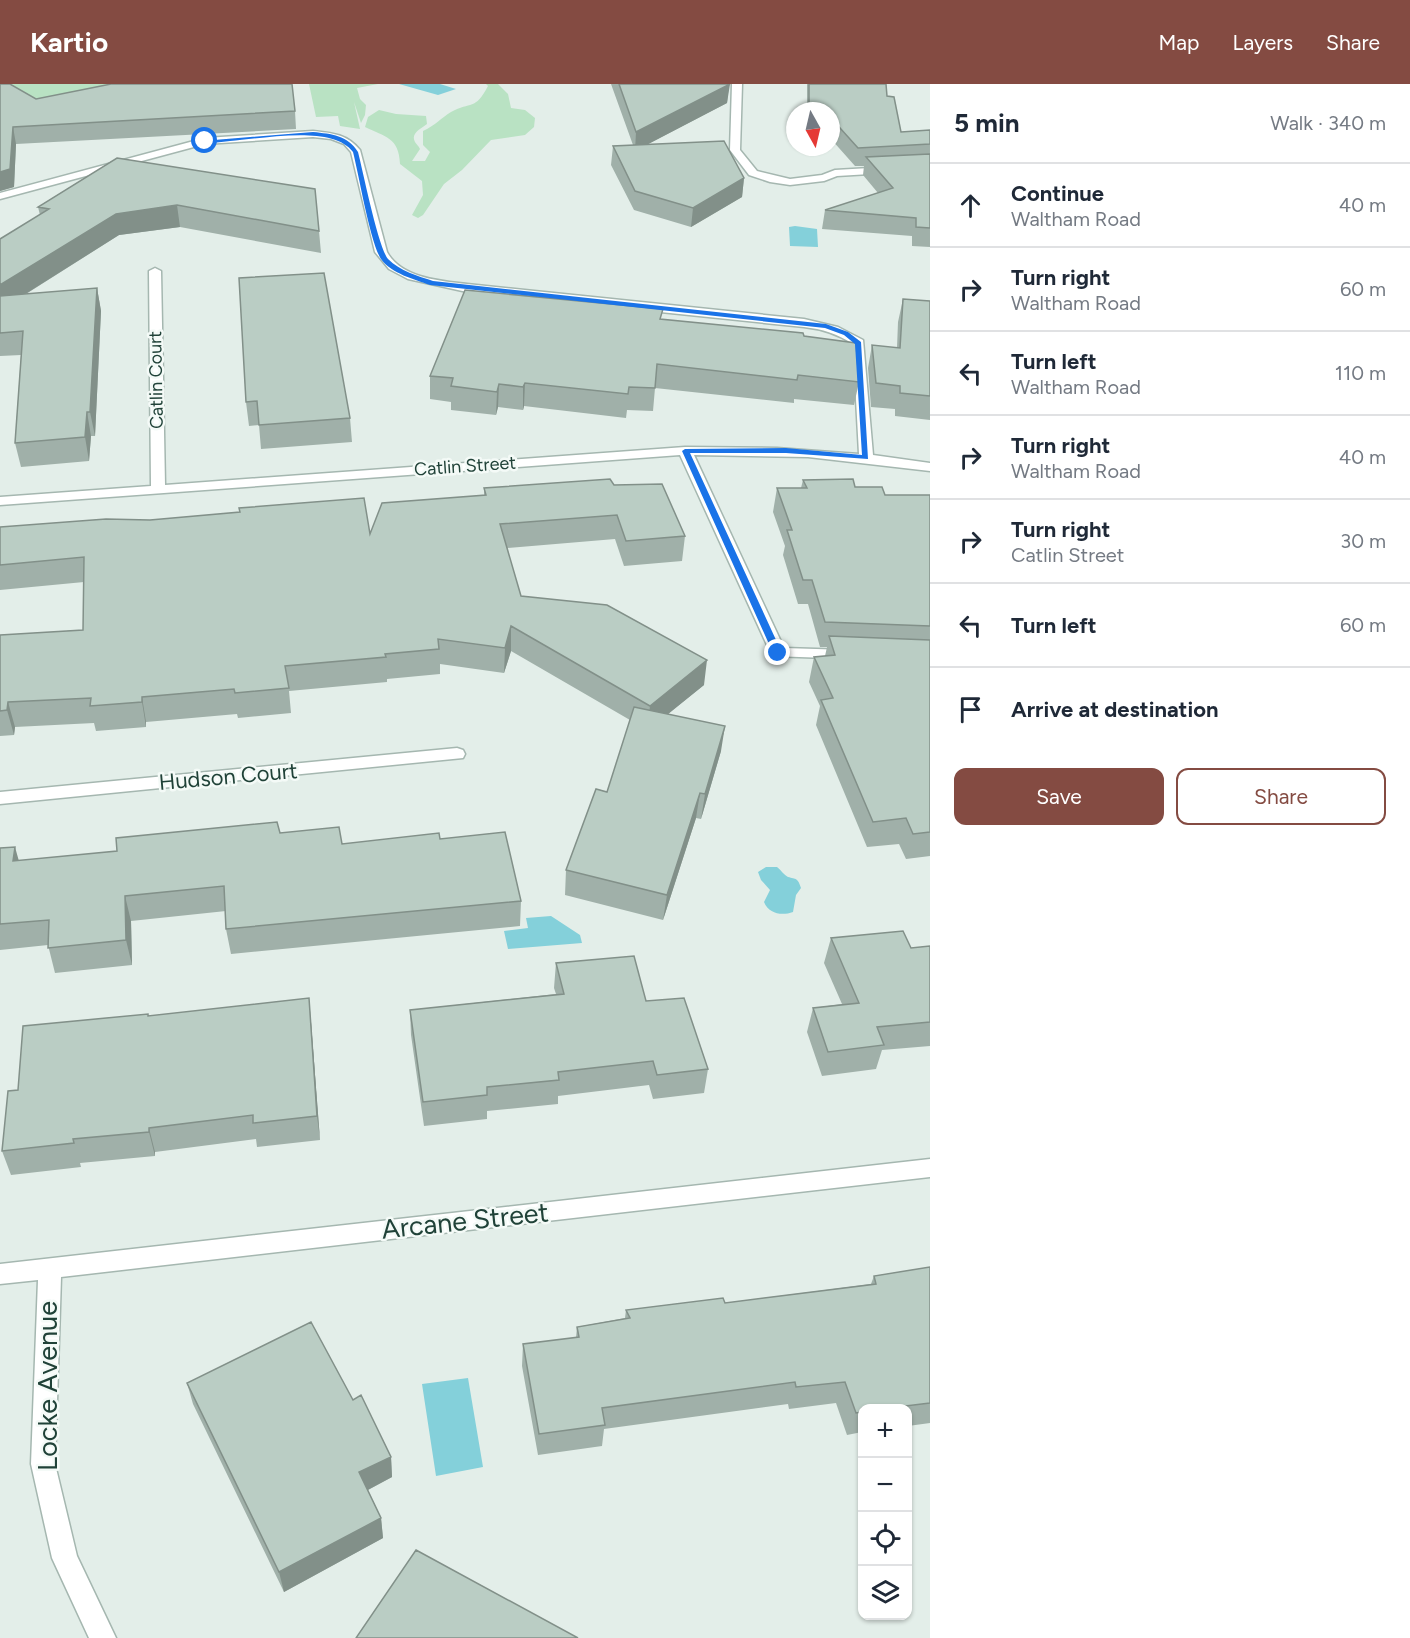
<!DOCTYPE html>
<meta charset="utf-8">
<style>
:root{--surface:#fff;--page:#f6f6f7;--text:#1f2937;--muted:#747a83;--line:#e0e1e3;--accent:#844b42}
body{margin:0;font-family:Figtree,sans-serif;background:var(--page);color:var(--text)}
.controls{position:absolute;right:18px;bottom:18px;display:grid;overflow:hidden;border-radius:12px;box-shadow:0 2px 4px #0004}
.controls button{width:54px;height:54px;display:grid;place-items:center;padding:0;border:0;border-bottom:2px solid var(--line);background:var(--surface);color:var(--text);font:30px sans-serif}
.compass{position:absolute;left:786px;top:18px;width:54px;height:54px;border-radius:50%;background:var(--surface);box-shadow:0 2px 4px #0004;rotate:172deg}
.stop{position:absolute;width:18px;height:18px;margin:-14px;border:4px solid #1a73e8;border-radius:50%;background:#fff}
.stop.end{background:#1a73e8;border-color:#fff;box-shadow:0 2px 6px #0008}
.list{margin:0;padding:0;list-style:none}
h2{display:flex;justify-content:space-between;align-items:center;height:78px;margin:0;padding:0 24px;font-size:26px}
h2 small{font-size:20px;font-weight:400;color:var(--muted)}
.list li{display:grid;grid-template-columns:39px 1fr auto;gap:18px;align-items:center;box-sizing:border-box;height:84px;padding:0 24px;border-top:2px solid var(--line)}
.list b{display:block;font-size:22px;white-space:nowrap}
.list p{margin:0;font-size:20px;white-space:nowrap;color:var(--muted)}
.list em{font-size:20px;font-style:normal;color:var(--muted)}
.actions{display:flex;gap:12px;padding:18px 24px}
.actions a{flex:1;padding:14px 0;border:2px solid var(--accent);border-radius:12px;text-align:center;font-size:21px;color:var(--accent)}
.actions .main{background:var(--accent);color:#fff}
.icon{flex:none;width:33px;height:33px;fill:none;stroke:currentColor;stroke-width:2;stroke-linecap:round;stroke-linejoin:round}
.map{position:relative;flex:none;width:930px;height:1554px;overflow:hidden}
header{display:flex;align-items:center;gap:36px;box-sizing:border-box;height:84px;padding:0 30px;background:var(--accent);color:#fff}
header strong{font-size:28px}
nav{display:flex;gap:33px;margin-inline-start:auto;font-size:21px}
main{display:flex}
aside{flex:1;background:var(--surface)}
.map>svg:first-child{display:block}
</style>
<header>
<strong>Kartio</strong>
<nav><a>Map</a><a>Layers</a><a>Share</a></nav>
</header>
<main>
<div class="map">
<svg width="930" height="1554" viewBox="0 0 930 1554">
<rect width="100%" height="100%" fill="#e3eee9"/>
<path fill="#b9e2c3" d="M2,0H146L45,24Z
M309,0H378L357,4L360,15L366,21L365,31L361,39L354,18L360,45L340,42L338,32L316,33Z
M486,0H498L508,10L511,24L525,26L535,34L534,43L525,51L491,56L462,86L444,100L423,131L418,134L412,131L423,111L422,97L400,80C399,53 385,53 365,43L368,33L379,26L396,30L426,32L427,40C422,44 410,49 415,58C416,60 419,62 420,65L412,77H425L430,68L423,61V47C436,41 441,34 451,28C471,17 475,27 488,2Z"/>
<path fill="#84d0da" d="M399,0H440L456,5L438,11Z
M795,142L817,145L818,163L790,162L789,143Z
M766,783H777C781,786 784,791 788,793C796,795 798,794 801,804L796,811L793,828C782,832 769,830 764,818L770,806L761,796L758,788Z
M551,832L580,851L582,859L508,865L504,847L528,844L526,834Z
M468,1294L483,1383L436,1392L422,1300Z"/>
<g fill="none" stroke-linecap="round" stroke-linejoin="round">
<g stroke="#a5b7b0" stroke-width="3">
<path id="minor" d="M732,0H742L740,66L757,87L790,95L822,91L835,86L887,83L892,86L887,89L837,92L824,97L790,101L770,98L749,91L730,66Z
M313,47C332,49 347,50 360,66L387,168C401,194 440,197 467,200L804,235L838,243L863,256L873,371L930,379V387L808,373L694,371L784,564L848,566L854,567L856,571L854,575L772,572L680,371L0,421V413L151,402L149,187L155,184L161,187L165,401L685,363L777,364L859,370L853,260C838,250 822,245 804,243L467,208L408,195L389,185L375,168L351,68L344,60L331,55L313,53L205,60L0,115V109L205,54Z
M457,664L463,666L465,670L463,674L0,720V708Z
M930,1075V1093L61,1193L55,1380L77,1472L116,1554H89L52,1474L31,1380L38,1196L0,1200V1180Z"/>
</g>
<use href="#minor" fill="#fff" fill-rule="evenodd"/>
</g>
<path fill="#a0b0a9" d="M0,0L36,15L295,27L296,45L16,60L14,103L0,107Z
M611,0H729L727,19L646,61L744,94L742,113L691,143L634,126L611,81L613,62L633,61Z
M807,0H886L887,12L901,48L930,46V163L912,162V152L822,145L825,126L878,109L863,91L864,82H855L831,55V27H807Z
M117,74L319,147L321,169L180,143L119,151L26,210L97,204L101,227L95,352H91L89,377L21,383L15,359L21,271L0,272V155L40,131L38,123Z
M239,194L350,334L352,358L261,365L259,341L249,342L246,318Z
M903,215L930,217V336L895,332V325L871,323L868,284L872,261L897,264L898,238Z
M662,236L804,252L859,298L854,321L794,315V319L655,304L653,327L627,326L626,334L524,322L523,326L498,323L496,331L451,326V318L430,315V292Z
M803,396L855,403L885,411H930V772L906,775L899,760L867,763L816,641L820,622L809,598L814,573L825,572L827,563H820L808,520H798L783,471L785,462L773,428L777,404H801Z
M614,401L685,452L682,477L624,482L615,455L507,464L521,512L704,601L668,630L721,667L701,735L696,734L663,836L565,811L566,786L607,708L630,636L511,567L504,589L440,580V590L387,595V598L289,607L291,629L238,634L237,630L146,638V643L96,647L94,639L15,643L14,651L0,652V551L83,546L84,498L0,506V443L370,450L484,411V404Z
M280,749L342,760L440,755L521,817L520,842L231,870L226,845V827L131,837L132,881L55,889L48,861L0,866V764L19,777L117,767Z
M831,854L911,864L930,862V962L882,966L876,985L822,992L807,948L813,924L842,920L824,879Z
M556,879L646,917L708,985L704,1009L653,1015L649,1001L558,1012V1020L487,1027V1035L424,1042L411,951L410,926L556,910L554,904Z
M148,932L311,938L320,1056L257,1063L256,1055L155,1068V1072L80,1079L81,1083L11,1091L2,1067L18,1006Z
M930,1183V1339L908,1342V1324H862V1348L847,1351L836,1319L789,1325L788,1320L604,1345L602,1362L538,1371L522,1282L523,1260L576,1254L577,1243L625,1234L626,1226L725,1219L871,1200L874,1192Z
M187,1299L353,1316L391,1373L392,1393L368,1406L381,1434L383,1454L284,1508L193,1320Z"/>
<path fill="#829089" d="M730,0L727,19L635,67L636,48Z
M13,43L16,60L14,103L0,107V88Z
M744,94L742,113L691,143L693,124Z
M177,121L180,143L119,151L0,226V201L116,130Z
M97,204L101,227L95,352L90,328Z
M525,299L524,322L523,326V303Z
M499,300L498,323L496,331L497,308Z
M87,328L91,352L89,377L85,353Z
M511,542V567L504,589L505,564Z
M707,576L704,601L647,647L650,622Z
M142,613L146,638V643L142,618Z
M8,618L15,643L14,651L7,626Z
M725,642L721,667L701,735L705,710Z
M700,709L696,734L663,836L667,811Z
M15,763L22,788L13,777Z
M125,812L131,837L132,881L126,856Z
M309,914L311,938L320,1056L317,1032Z
M149,1044L155,1068V1072L149,1048Z
M391,1373L392,1393L362,1409L359,1388Z
M381,1434L383,1454L284,1508L279,1488Z"/>
<path fill="#bacdc4" stroke="#829089" stroke-width="1.5" d="M0,0H10L36,15L111,0H292L295,27L13,43L10,85L0,88Z
M619,0H730L636,48Z
M809,0H886L887,12L894,13L901,48L930,46V60L858,64L831,34V27H809Z
M724,57L744,94L693,124L635,107L613,62Z
M930,70V144L916,143V134L825,126L893,104L866,73Z
M117,74L315,105L319,147L177,121L116,130L0,201V155L49,125L38,123Z
M324,189L350,334L259,341L257,317L246,318L239,194Z
M97,204L90,328H87L85,353L15,359L23,247L0,249V212Z
M465,206L663,225L660,235L803,249L804,252L856,259L859,298L798,291L797,296L657,280L655,304L629,303L628,310L525,299L523,303L499,300L497,308L451,302L453,294L430,292Z
M903,215L930,217V312L900,309V302L876,299L872,261L900,264Z
M610,395L614,401L662,400L685,452L626,457L617,431L500,440L521,512L607,521L707,576L650,622L511,542L505,564L438,555L439,565L385,570L386,573L285,582L289,604L235,609L234,605L142,613V618L90,622L91,614L8,618L7,626L0,627V551L83,546L84,473L0,481V443L106,435L150,436L240,428L239,424L364,414L370,450L382,419L486,411L484,404Z
M853,395L855,403H882L885,411H930V542L825,538L812,496H803L787,446H792L777,404H807L803,396Z
M829,552L930,556V748L913,750L906,734L873,738L821,616L833,614L814,573L835,571Z
M634,623L725,642L705,710L700,709L667,811L566,786L596,705L607,708Z
M277,738L280,749L339,743L342,760L439,749L440,755L505,748L521,817L226,845L224,802L125,812L126,856L48,864L49,836L0,840V764L15,763L13,777L117,767L116,754Z
M903,847L911,864L930,862V938L877,943L884,961L828,968L813,924L859,919L831,854Z
M634,872L646,917L684,914L708,985L657,991L653,977L558,988L559,996L487,1003V1011L423,1018L410,926L564,910L556,879Z
M309,914L317,1032L253,1039V1031L149,1044V1048L73,1055L74,1059L2,1067L8,1007L18,1006L23,942L148,930V932Z
M930,1183V1319L889,1324H862V1328L856,1329L845,1298L796,1303L795,1298L602,1324L605,1341L539,1350L523,1260L579,1253L577,1243L630,1234L626,1226L723,1214L725,1219L876,1200L874,1192Z
M311,1238L353,1316L361,1311L391,1373L359,1388L381,1434L279,1488L187,1299Z
M416,1466L578,1554H356Z"/>
<path fill="#1a73e8" d="M313,48C332,50 347,51 358,68C363,87 378,163 388,175C400,187 418,192 433,197L826,240L848,248L861,258L868,375L786,369H690L782,569L781,571L773,569L682,367L685,365L786,364L862,371L855,260L844,251L825,244L430,201C414,195 392,190 381,175C370,158 359,91 353,68C333,40 261,55 230,57C221,58 210,60 202,57Z"/>
<g text-anchor="middle" stroke-width="5" stroke-linejoin="round" paint-order="stroke">
<g font-size="18" fill="#204238" stroke="#f4faf7">
<text transform="translate(156 296) rotate(-91)" y="6">Catlin Court</text>
<text transform="translate(465 382) rotate(-4)" y="6">Catlin Street</text>
</g>
<g font-size="22" fill="#204238" stroke="#f4faf7">
<text transform="translate(228 692) rotate(-5)" y="8">Hudson Court</text>
</g>
<g font-size="27" fill="#204238" stroke="#f4faf7">
<text transform="translate(465 1137) rotate(-6)" y="9">Arcane Street</text>
<text transform="translate(48 1302) rotate(-90)" y="9">Locke Avenue</text>
</g>
</g>
</svg>
<div class="controls">
<button>+</button>
<button>−</button>
<button><svg class="icon" aria-label="locate" viewBox="0 0 24 24"><circle cx="12" cy="12" r="6"/><path d="M12 2v4M12 18v4M2 12h4M18 12h4"/></svg></button>
<button><svg class="icon" aria-label="layers" viewBox="0 0 24 24"><path d="M12 4l9 5-9 5-9-5zM3 14l9 5 9-5"/></svg></button>
</div>
<svg class="compass" viewBox="-18 -18 36 36"><path d="M0-13l5 13h-10z" fill="#e53935"/><path d="M0 13l5-13h-10z" fill="#747a83"/></svg>
<div class="stop" style="left:205px;top:57px"></div>
<div class="stop end" style="left:778px;top:569px"></div>
</div>
<aside>
<h2>5 min<small>Walk · 340 m</small></h2>
<ul class="list">
<li><svg class="icon" aria-label="ahead" viewBox="0 0 24 24"><path d="M12 20V5M6 11l6-6 6 6"/></svg><div><b>Continue</b><p>Waltham Road</p></div><em>40 m</em></li>
<li><svg class="icon" aria-label="right" viewBox="0 0 24 24"><path d="M7 20v-9h11M14 6l5 5-5 5"/></svg><div><b>Turn right</b><p>Waltham Road</p></div><em>60 m</em></li>
<li><svg class="icon" aria-label="left" viewBox="0 0 24 24"><path d="M17 20v-9H6M10 6l-5 5 5 5"/></svg><div><b>Turn left</b><p>Waltham Road</p></div><em>110 m</em></li>
<li><svg class="icon" aria-label="right" viewBox="0 0 24 24"><path d="M7 20v-9h11M14 6l5 5-5 5"/></svg><div><b>Turn right</b><p>Waltham Road</p></div><em>40 m</em></li>
<li><svg class="icon" aria-label="right" viewBox="0 0 24 24"><path d="M7 20v-9h11M14 6l5 5-5 5"/></svg><div><b>Turn right</b><p>Catlin Street</p></div><em>30 m</em></li>
<li><svg class="icon" aria-label="left" viewBox="0 0 24 24"><path d="M17 20v-9H6M10 6l-5 5 5 5"/></svg><div><b>Turn left</b></div><em>60 m</em></li>
<li><svg class="icon" aria-label="arrive" viewBox="0 0 24 24"><path d="M6 21V4h12l-3 4 3 4H6"/></svg><div><b>Arrive at destination</b></div></li>
</ul>
<div class="actions"><a class="main">Save</a><a>Share</a></div>
</aside>
</main>
